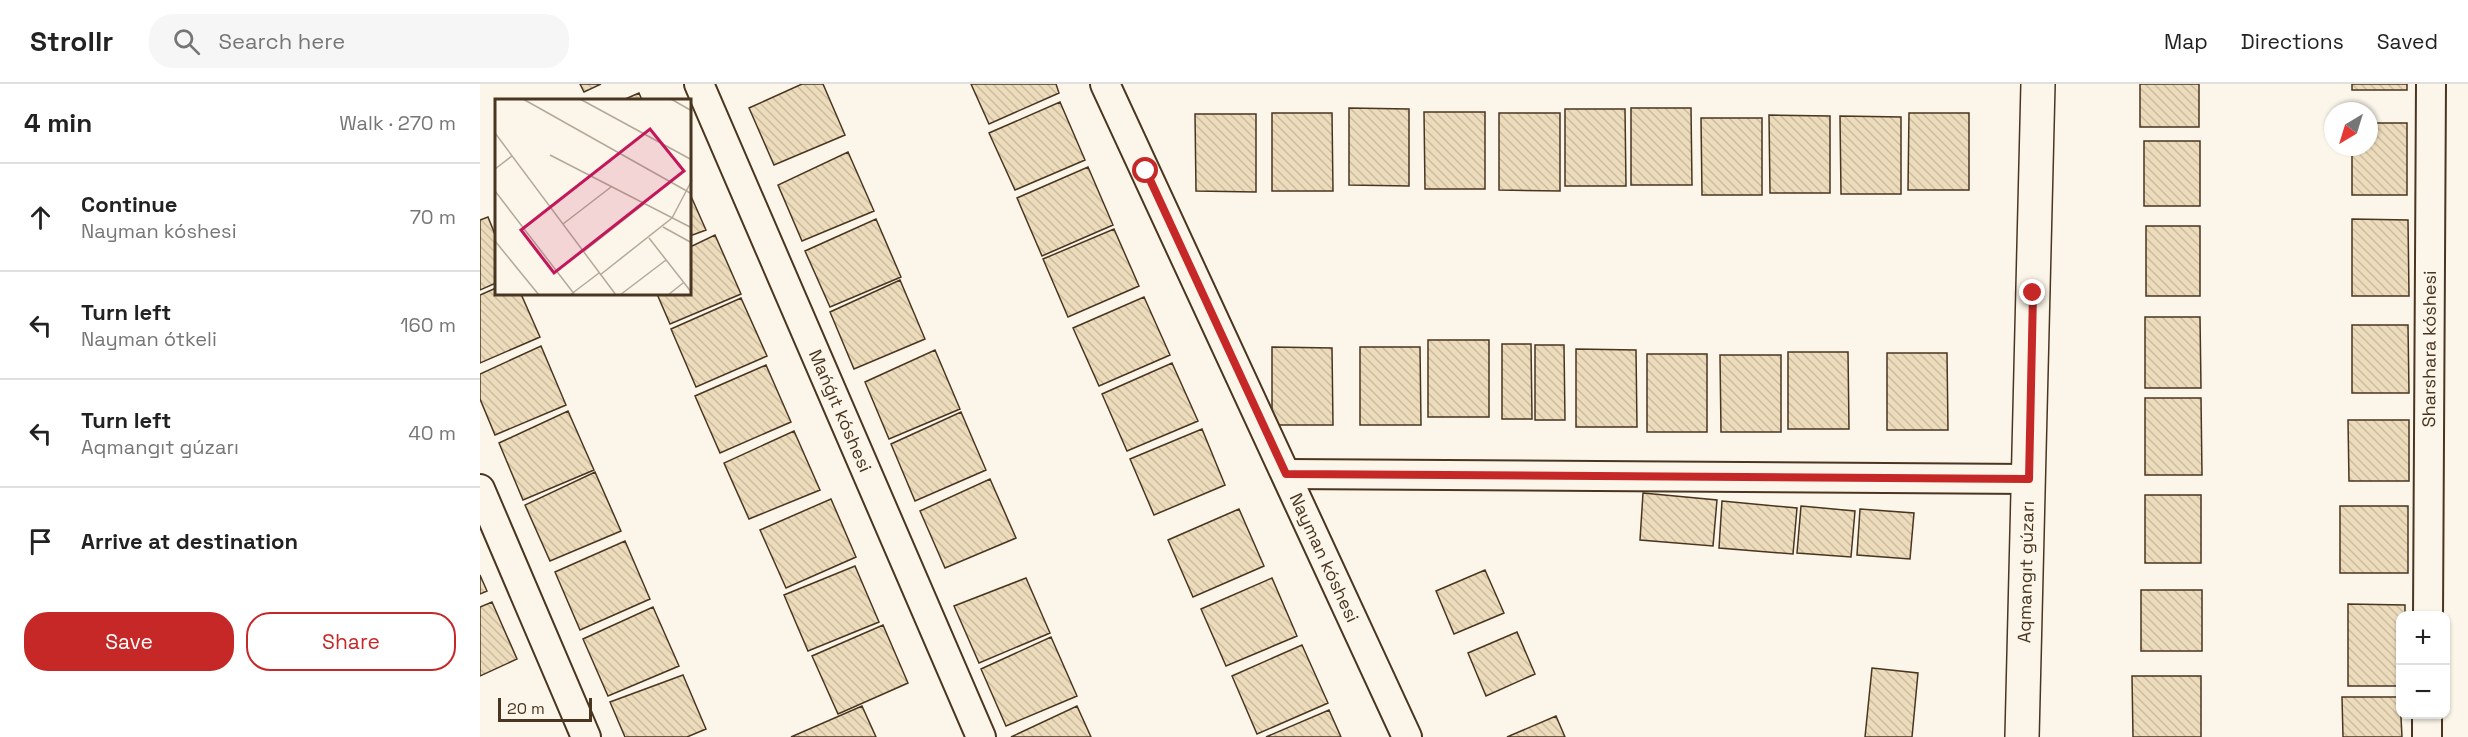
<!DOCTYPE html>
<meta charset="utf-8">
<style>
:root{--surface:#fff;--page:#f6f6f6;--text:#222;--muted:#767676;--line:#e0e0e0;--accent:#c62828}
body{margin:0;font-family:"Space Grotesk",sans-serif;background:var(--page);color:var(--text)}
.controls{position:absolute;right:18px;bottom:18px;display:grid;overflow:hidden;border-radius:12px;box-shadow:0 2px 4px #0004}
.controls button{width:54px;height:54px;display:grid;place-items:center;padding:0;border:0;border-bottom:2px solid var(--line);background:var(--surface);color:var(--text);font:30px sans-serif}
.compass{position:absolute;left:1844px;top:18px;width:54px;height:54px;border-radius:50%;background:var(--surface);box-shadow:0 2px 4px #0004;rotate:218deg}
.scale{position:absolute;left:18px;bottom:15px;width:94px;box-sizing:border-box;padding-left:6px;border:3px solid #4a3520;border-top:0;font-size:16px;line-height:21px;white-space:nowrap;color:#4a3520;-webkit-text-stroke:4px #fbf6e9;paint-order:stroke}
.stop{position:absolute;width:18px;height:18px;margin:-14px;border:4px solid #c62828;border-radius:50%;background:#fff}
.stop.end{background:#c62828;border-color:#fff;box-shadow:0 2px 6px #0008}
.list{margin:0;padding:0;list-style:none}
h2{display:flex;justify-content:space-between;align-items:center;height:78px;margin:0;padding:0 24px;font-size:26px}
h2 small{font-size:20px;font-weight:400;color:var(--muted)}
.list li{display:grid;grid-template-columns:39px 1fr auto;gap:18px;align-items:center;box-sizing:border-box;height:108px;padding:0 24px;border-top:2px solid var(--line)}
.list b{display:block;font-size:22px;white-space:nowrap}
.list p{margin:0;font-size:20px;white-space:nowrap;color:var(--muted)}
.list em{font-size:20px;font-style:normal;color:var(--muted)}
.actions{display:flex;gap:12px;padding:18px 24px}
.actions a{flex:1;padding:14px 0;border:2px solid var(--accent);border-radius:24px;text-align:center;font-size:21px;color:var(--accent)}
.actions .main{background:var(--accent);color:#fff}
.icon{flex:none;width:33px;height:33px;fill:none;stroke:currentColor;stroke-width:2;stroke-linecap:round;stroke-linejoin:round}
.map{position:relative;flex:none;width:1988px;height:653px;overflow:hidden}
header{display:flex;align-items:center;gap:36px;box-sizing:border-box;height:84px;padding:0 30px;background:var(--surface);border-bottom:2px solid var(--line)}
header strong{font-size:28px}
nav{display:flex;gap:33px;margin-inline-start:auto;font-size:21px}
.search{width:420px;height:54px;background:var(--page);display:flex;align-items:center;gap:15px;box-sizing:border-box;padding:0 21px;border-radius:24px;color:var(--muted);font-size:22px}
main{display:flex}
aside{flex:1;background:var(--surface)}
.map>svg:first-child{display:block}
</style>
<header>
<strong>Strollr</strong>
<div class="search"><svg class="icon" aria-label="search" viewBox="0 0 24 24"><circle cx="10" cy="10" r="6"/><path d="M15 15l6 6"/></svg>Search here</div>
<nav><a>Map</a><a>Directions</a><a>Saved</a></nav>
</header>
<main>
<aside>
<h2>4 min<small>Walk · 270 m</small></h2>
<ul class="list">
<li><svg class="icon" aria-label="ahead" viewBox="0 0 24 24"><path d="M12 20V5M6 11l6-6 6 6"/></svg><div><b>Continue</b><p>Nayman kóshesi</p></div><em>70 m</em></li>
<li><svg class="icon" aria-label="left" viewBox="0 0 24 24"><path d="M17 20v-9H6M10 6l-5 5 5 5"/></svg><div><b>Turn left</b><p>Nayman ótkeli</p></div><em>160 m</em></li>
<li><svg class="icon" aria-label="left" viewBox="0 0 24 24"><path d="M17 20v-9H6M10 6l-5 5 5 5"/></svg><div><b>Turn left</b><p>Aqmangıt gúzarı</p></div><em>40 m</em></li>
<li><svg class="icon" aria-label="arrive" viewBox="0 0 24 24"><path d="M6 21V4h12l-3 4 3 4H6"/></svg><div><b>Arrive at destination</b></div></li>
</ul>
<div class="actions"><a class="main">Save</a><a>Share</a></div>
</aside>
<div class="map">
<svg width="1988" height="653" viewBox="0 0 1988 653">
<defs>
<pattern id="building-back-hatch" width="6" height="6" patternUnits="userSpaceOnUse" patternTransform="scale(1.5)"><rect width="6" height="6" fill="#ecdcbc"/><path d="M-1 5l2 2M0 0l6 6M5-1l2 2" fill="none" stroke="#ccbda1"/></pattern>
</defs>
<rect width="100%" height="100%" fill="#fbf6e9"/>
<path fill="url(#building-back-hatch)" stroke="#4a3520" stroke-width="1.5" d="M100,0H121L104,8Z
M322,0H343L365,51L294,81L269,24Z
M491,0H576L579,9L509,40Z
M1660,0H1719V43H1660Z
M1872,0H1927V6H1872Z
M159,9L162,16H143Z
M580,18L605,76L535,106L509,49Z
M869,24L929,25V102L869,101Z
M1151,24H1211L1212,101H1151Z
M1085,25H1145L1146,102H1085Z
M944,28H1005V105H945Z
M792,29H852L853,107H792Z
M1019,29H1080V107L1019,106Z
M1429,29H1489V106H1428Z
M715,30H776V108L716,107Z
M1289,31L1350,32V109H1290Z
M1360,32L1421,33V110H1361Z
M1221,34H1282V111H1222Z
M1889,39H1927V111H1872V63H1889Z
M1664,57H1720V122H1664Z
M368,68L394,127L322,157L298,101Z
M608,83L633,141L562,172L537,114Z
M210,110L226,146L210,152Z
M8,133L16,153V199L0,206V136Z
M396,135L421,193L350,223L325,167Z
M1872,135L1928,136L1929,212H1872Z
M1666,142H1720V212H1666Z
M634,145L659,202L588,233L563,175Z
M235,151L261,210L190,240L177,210H210V163Z
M420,196L445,255L374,285L350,228Z
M16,204V210H41L60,253L0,279V211Z
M664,213L690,271L619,302L593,244Z
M261,214L287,272L216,303L191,245Z
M1665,233H1720L1721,304H1665Z
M1872,241H1928L1929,309H1872Z
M948,256H1009V333H948Z
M1022,260H1051L1052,335H1022Z
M1055,261H1084L1085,336H1055Z
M61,262L86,321L15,351L0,315V290Z
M792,263L852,264L853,341H792Z
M880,263H940L941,341H880Z
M1096,265L1156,266L1157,343H1096Z
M455,266L480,325L409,355L385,298Z
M1308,268H1368L1369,345H1308Z
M1407,269H1467L1468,346H1407Z
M1167,270H1227V348H1167Z
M1240,271H1301V348H1241Z
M692,279L718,337L647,367L622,310Z
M286,281L311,338L240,369L215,312Z
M1665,314H1721L1722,391H1665Z
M88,327L114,386L43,416L19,359Z
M481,328L506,386L435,417L411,360Z
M1868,336H1929V397H1869Z
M722,345L745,401L674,431L650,375Z
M314,347L340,406L269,435L244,379Z
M115,388L141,447L70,477L45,421Z
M510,395L536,454L465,484L440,427Z
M1163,409L1237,416L1233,462L1160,456Z
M1665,411H1721V479H1665Z
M351,415L376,473L306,504L280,446Z
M1242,417L1317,424L1313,470L1239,464Z
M1321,422L1375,427L1371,473L1317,469Z
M1860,422H1928V489H1860Z
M759,425L784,482L713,513L688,456Z
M1380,425L1434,429L1430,475L1377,471Z
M145,457L170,515L100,546L75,488Z
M375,482L399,538L328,567L304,511Z
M1005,486L1024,529L974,550L956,507Z
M0,491L7,507L0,510Z
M546,494L570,549L499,579L474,522Z
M792,494L817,552L746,582L721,525Z
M1661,506H1722V567H1661Z
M12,518L37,575L0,592V523Z
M1868,520L1925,521V532H1920V602H1868Z
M173,523L199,582L128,612L103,555Z
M403,541L428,599L358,630L332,572Z
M1037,548L1055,590L1006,612L988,569Z
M571,553L597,612L526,642L501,585Z
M822,561L848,619L777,650L752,592Z
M1392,584L1438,589L1432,653H1385Z
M203,591L226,645L207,653H145L130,618Z
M1652,592H1721V653H1653Z
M1862,613H1920L1922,653H1863Z
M382,622L396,653H311Z
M597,622L611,653H531Z
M849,626L861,653H786Z
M1076,632L1085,653H1027Z"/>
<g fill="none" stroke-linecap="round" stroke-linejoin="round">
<g stroke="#4a3520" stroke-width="32">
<g id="minor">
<path id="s1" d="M219,0L501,653"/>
<path id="s2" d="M625,0L927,653"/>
<path d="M806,390L1549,395"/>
<path d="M0,405L106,653"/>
<path id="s3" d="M1948,532L1951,0"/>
<path d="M1947,653V630"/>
</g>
</g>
<g stroke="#4a3520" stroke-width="36">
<g id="tertiary">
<path id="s4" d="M1542,653L1558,0"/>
</g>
</g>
<use href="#minor" stroke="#fbf6e9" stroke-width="28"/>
<use href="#tertiary" stroke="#fbf6e9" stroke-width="33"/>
</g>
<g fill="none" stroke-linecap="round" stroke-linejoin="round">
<path stroke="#c62828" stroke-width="8" d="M666,87L806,390L1549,395L1553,209"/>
</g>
<g text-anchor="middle" stroke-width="4.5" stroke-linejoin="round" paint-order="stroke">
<g font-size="18" fill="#4a3520" stroke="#fbf6e9">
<text dy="6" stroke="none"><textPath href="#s3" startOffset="267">Sharshara kóshesi</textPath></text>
<text dy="6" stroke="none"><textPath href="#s1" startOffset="356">Mańǵıt kóshesi</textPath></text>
<text dy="6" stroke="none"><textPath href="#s2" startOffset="522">Nayman kóshesi</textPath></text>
<text dy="6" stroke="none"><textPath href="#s4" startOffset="165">Aqmangıt gúzarı</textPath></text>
</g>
</g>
<g transform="translate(15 15)">
<rect width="196" height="196" fill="#fbf6e9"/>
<path fill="none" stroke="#b4a999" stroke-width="1.5" d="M28,0L197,95M85,0L197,61M176,0L197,12M0,34L121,196M55,56L197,129M0,70L17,57M0,92L80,196M68,125L116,88M168,128L197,144M154,139L197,194M0,142L44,196M88,153L149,105M105,176L177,119L197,81M75,196L104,174M125,196L171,161M173,196L188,184"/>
<path fill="#c2185b" fill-opacity="0.15" stroke="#c2185b" stroke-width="3" d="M155,30L189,72L59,174L26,131Z"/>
<rect width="196" height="196" fill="none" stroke="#4a3520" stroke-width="3"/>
</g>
</svg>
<div class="controls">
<button>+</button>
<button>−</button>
</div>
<svg class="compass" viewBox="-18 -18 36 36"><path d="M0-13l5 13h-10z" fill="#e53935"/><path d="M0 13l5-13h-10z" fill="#767676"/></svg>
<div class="scale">20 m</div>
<div class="stop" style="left:666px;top:87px"></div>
<div class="stop end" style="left:1553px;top:209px"></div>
</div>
</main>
